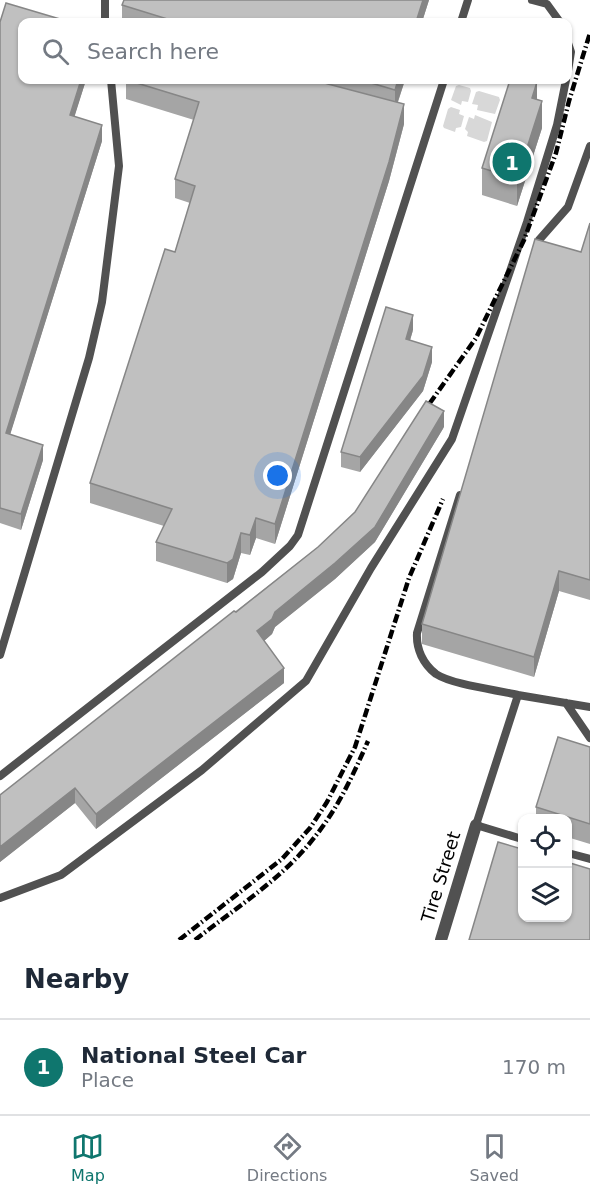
<!DOCTYPE html>
<style>
:root{--surface:#fff;--page:#f2f2f3;--text:#1f2937;--muted:#747a83;--line:#e0e1e3;--accent:#0f766e}
body{margin:0;font-family:"DejaVu Sans",sans-serif;background:var(--page);color:var(--text)}
.controls{position:absolute;right:18px;bottom:18px;display:grid;overflow:hidden;border-radius:12px;box-shadow:0 2px 4px #0004}
.controls button{width:54px;height:54px;display:grid;place-items:center;padding:0;border:0;border-bottom:2px solid var(--line);background:var(--surface);color:var(--text);font:30px sans-serif}
.you{position:absolute;left:278px;top:476px;width:21px;height:21px;margin:-15px;border:4px solid #fff;border-radius:50%;background:#1a73e8;box-shadow:0 0 0 9px #1a73e833}
.badge{display:grid;place-items:center;width:39px;height:39px;border-radius:50%;background:var(--accent);color:#fff;font-size:20px;font-weight:700}
.pin{position:absolute;translate:-50% -50%;border:3px solid #fff;box-shadow:0 2px 6px #0006}
.list{margin:0;padding:0;list-style:none}
h2{display:flex;justify-content:space-between;align-items:center;height:78px;margin:0;padding:0 24px;font-size:26px}
h2 small{font-size:20px;font-weight:400;color:var(--muted)}
.list li{display:grid;grid-template-columns:39px 1fr auto;gap:18px;align-items:center;box-sizing:border-box;height:96px;padding:0 24px;border-top:2px solid var(--line)}
.list b{display:block;font-size:22px;white-space:nowrap}
.list p{margin:0;font-size:20px;white-space:nowrap;color:var(--muted)}
.list em{font-size:20px;font-style:normal;color:var(--muted)}
.icon{flex:none;width:33px;height:33px;fill:none;stroke:currentColor;stroke-width:2;stroke-linecap:round;stroke-linejoin:round}
.map{position:relative;flex:none;width:590px;height:940px;overflow:hidden}
.search{position:absolute;background:var(--surface);box-shadow:0 2px 4px #0004;left:18px;right:18px;top:18px;height:66px;display:flex;align-items:center;gap:15px;box-sizing:border-box;padding:0 21px;border-radius:12px;color:var(--muted);font-size:22px}
.sheet{height:174px;background:var(--surface)}
nav{display:flex;justify-content:space-around;align-items:center;box-sizing:border-box;height:84px;border-top:2px solid var(--line);background:var(--surface);font-size:16px;color:var(--muted)}
nav a{display:grid;justify-items:center;gap:3px}
nav .on{color:var(--accent)}
.map>svg:first-child{display:block}
</style>
<div class="map">
<svg width="590" height="940" viewBox="0 0 590 940">
<rect width="100%" height="100%" fill="#fff"/>
<path fill="#d8d8d8" d="M459,85L470,88L471,91L468,102L462,101L461,105L451,100L456,86Z
M479,91L499,97L500,100L495,114L477,110L478,105L472,104L476,92Z
M451,107L460,110L459,114L464,116L461,127L456,128L455,132L444,128L443,126L448,109Z
M475,115L492,122L487,141L484,142L467,136L468,132L465,129L469,117L474,119Z"/>
<g fill="none" stroke-linecap="round" stroke-linejoin="round">
<path stroke="#515151" stroke-width="8" d="M532,0L547,4L560,22
M105,22V0
M461,22L468,0
M568,43L571,52L568,71
M537,248L539,240L568,207L590,146
M460,495L417,633C416,649 423,664 436,674C453,685 498,690 518,695
M0,655L89,358L102,302L119,166L111,80
M566,703L590,738
M0,776L262,572L290,546L298,535L444,80
M522,839L476,825L518,695L590,707
M568,853L590,859
M0,898L61,875L202,770L306,681L371,568L452,439L527,222L557,125L566,80"/>
<path stroke="#515151" stroke-width="12" d="M441,940L476,825"/>
<path stroke="#000" stroke-width="4.5" stroke-dasharray="9 3 1.5 3" stroke-linecap="butt" d="M420,417L476,338L524,240L556,153L569,101L590,33
M179,940L282,859L310,828L327,802L355,747L409,578L443,499
M195,940C237,907 285,877 317,834C339,806 354,773 368,741"/>
</g>
<path fill="#a5a5a5" d="M429,0L422,22H122V5Z
M0,22L86,80L74,117L102,141L10,434L43,460L21,530L0,523Z
M126,80H405L398,102L404,124L389,181L275,544L256,538L250,555L241,553L233,579L227,583L156,561V542L164,526L90,503V483L175,252L190,203L175,198V179L194,120L126,99Z
M537,100L542,128L517,206L482,195V168Z
M590,223V600L559,591L534,677L422,644V624L581,252Z
M413,330L410,340L432,362L423,391L360,472L341,467V452Z
M444,427L375,542L335,579L275,627L272,634L264,641L284,683L96,829L75,803L0,862V795L318,547Z
M590,747V844L567,837V819H536V807Z"/>
<path fill="#868686" d="M423,0H429L422,22H416Z
M81,80H86L70,131V115Z
M398,80H405L395,110V90Z
M537,82V109L532,98Z
M542,101V128L517,206V179Z
M404,104V124L389,181L275,544V524Z
M102,125V141L6,448V433Z
M413,315V330L406,354V339Z
M432,347V362L423,391L360,472V457Z
M444,411V427L375,542L335,579L275,627L272,634L257,647V631Z
M43,445V460L21,530V514Z
M256,518V538L250,555V535Z
M241,533V553L233,579L227,583V563Z
M559,571V591L534,677V657Z
M284,668V683L96,829V814Z
M75,788V803L0,862V847Z"/>
<path fill="#c0c0c0" stroke="#868686" stroke-width="1.5" d="M124,0H423L416,22H177L122,5Z
M6,3L70,22H22V80H81L70,115L102,125L6,433L43,445L21,514L0,508V22Z
M127,80H315L328,84L404,104L389,162L275,524L256,518L250,535L241,533L233,559L227,563L156,542L172,509L90,483L165,249L175,252L195,186L175,179L199,102Z
M361,80H398L395,90Z
M510,80H529L537,82L532,98L542,101L517,179L482,168Z
M590,223V580L559,571L534,657L422,624L535,239L581,252Z
M386,307L413,315L406,339L432,347L423,376L360,457L341,452Z
M426,401L444,411L375,527L335,563L275,612L272,619L257,631L284,668L96,814L75,788L0,847V795L234,611L236,612L318,547L355,512Z
M558,737L590,747V824L536,807Z
M498,842L522,849V918H567V862L590,869V940H469Z"/>
<g text-anchor="middle" stroke-width="6" stroke-linejoin="round" paint-order="stroke">
<g font-size="18" fill="#000" stroke="#fff">
<text transform="translate(441 877) rotate(-73)" y="6">Tire Street</text>
</g>
</g>
</svg>
<div class="controls">
<button><svg class="icon" aria-label="locate" viewBox="0 0 24 24"><circle cx="12" cy="12" r="6"/><path d="M12 2v4M12 18v4M2 12h4M18 12h4"/></svg></button>
<button><svg class="icon" aria-label="layers" viewBox="0 0 24 24"><path d="M12 4l9 5-9 5-9-5zM3 14l9 5 9-5"/></svg></button>
</div>
<div class="you"></div>
<div class="pin badge" style="left:512px;top:162px">1</div>
<div class="search"><svg class="icon" aria-label="search" viewBox="0 0 24 24"><circle cx="10" cy="10" r="6"/><path d="M15 15l6 6"/></svg>Search here</div>
</div>
<section class="sheet">
<h2>Nearby<small></small></h2>
<ul class="list">
<li><span class="badge">1</span><div><b>National Steel Car</b><p>Place</p></div><em>170 m</em></li>
</ul>
</section>
<nav>
<a class="on"><svg class="icon" aria-label="map" viewBox="0 0 24 24"><path d="M3 6l6-2 6 2 6-2v14l-6 2-6-2-6 2zM9 4v14M15 6v14"/></svg>Map</a>
<a><svg class="icon" aria-label="directions" viewBox="0 0 24 24"><path d="M12 3l9 9-9 9-9-9zM9 14v-3h6M13 9l2 2-2 2"/></svg>Directions</a>
<a><svg class="icon" aria-label="saved" viewBox="0 0 24 24"><path d="M7 4h10v16l-5-4-5 4z"/></svg>Saved</a>
</nav>
